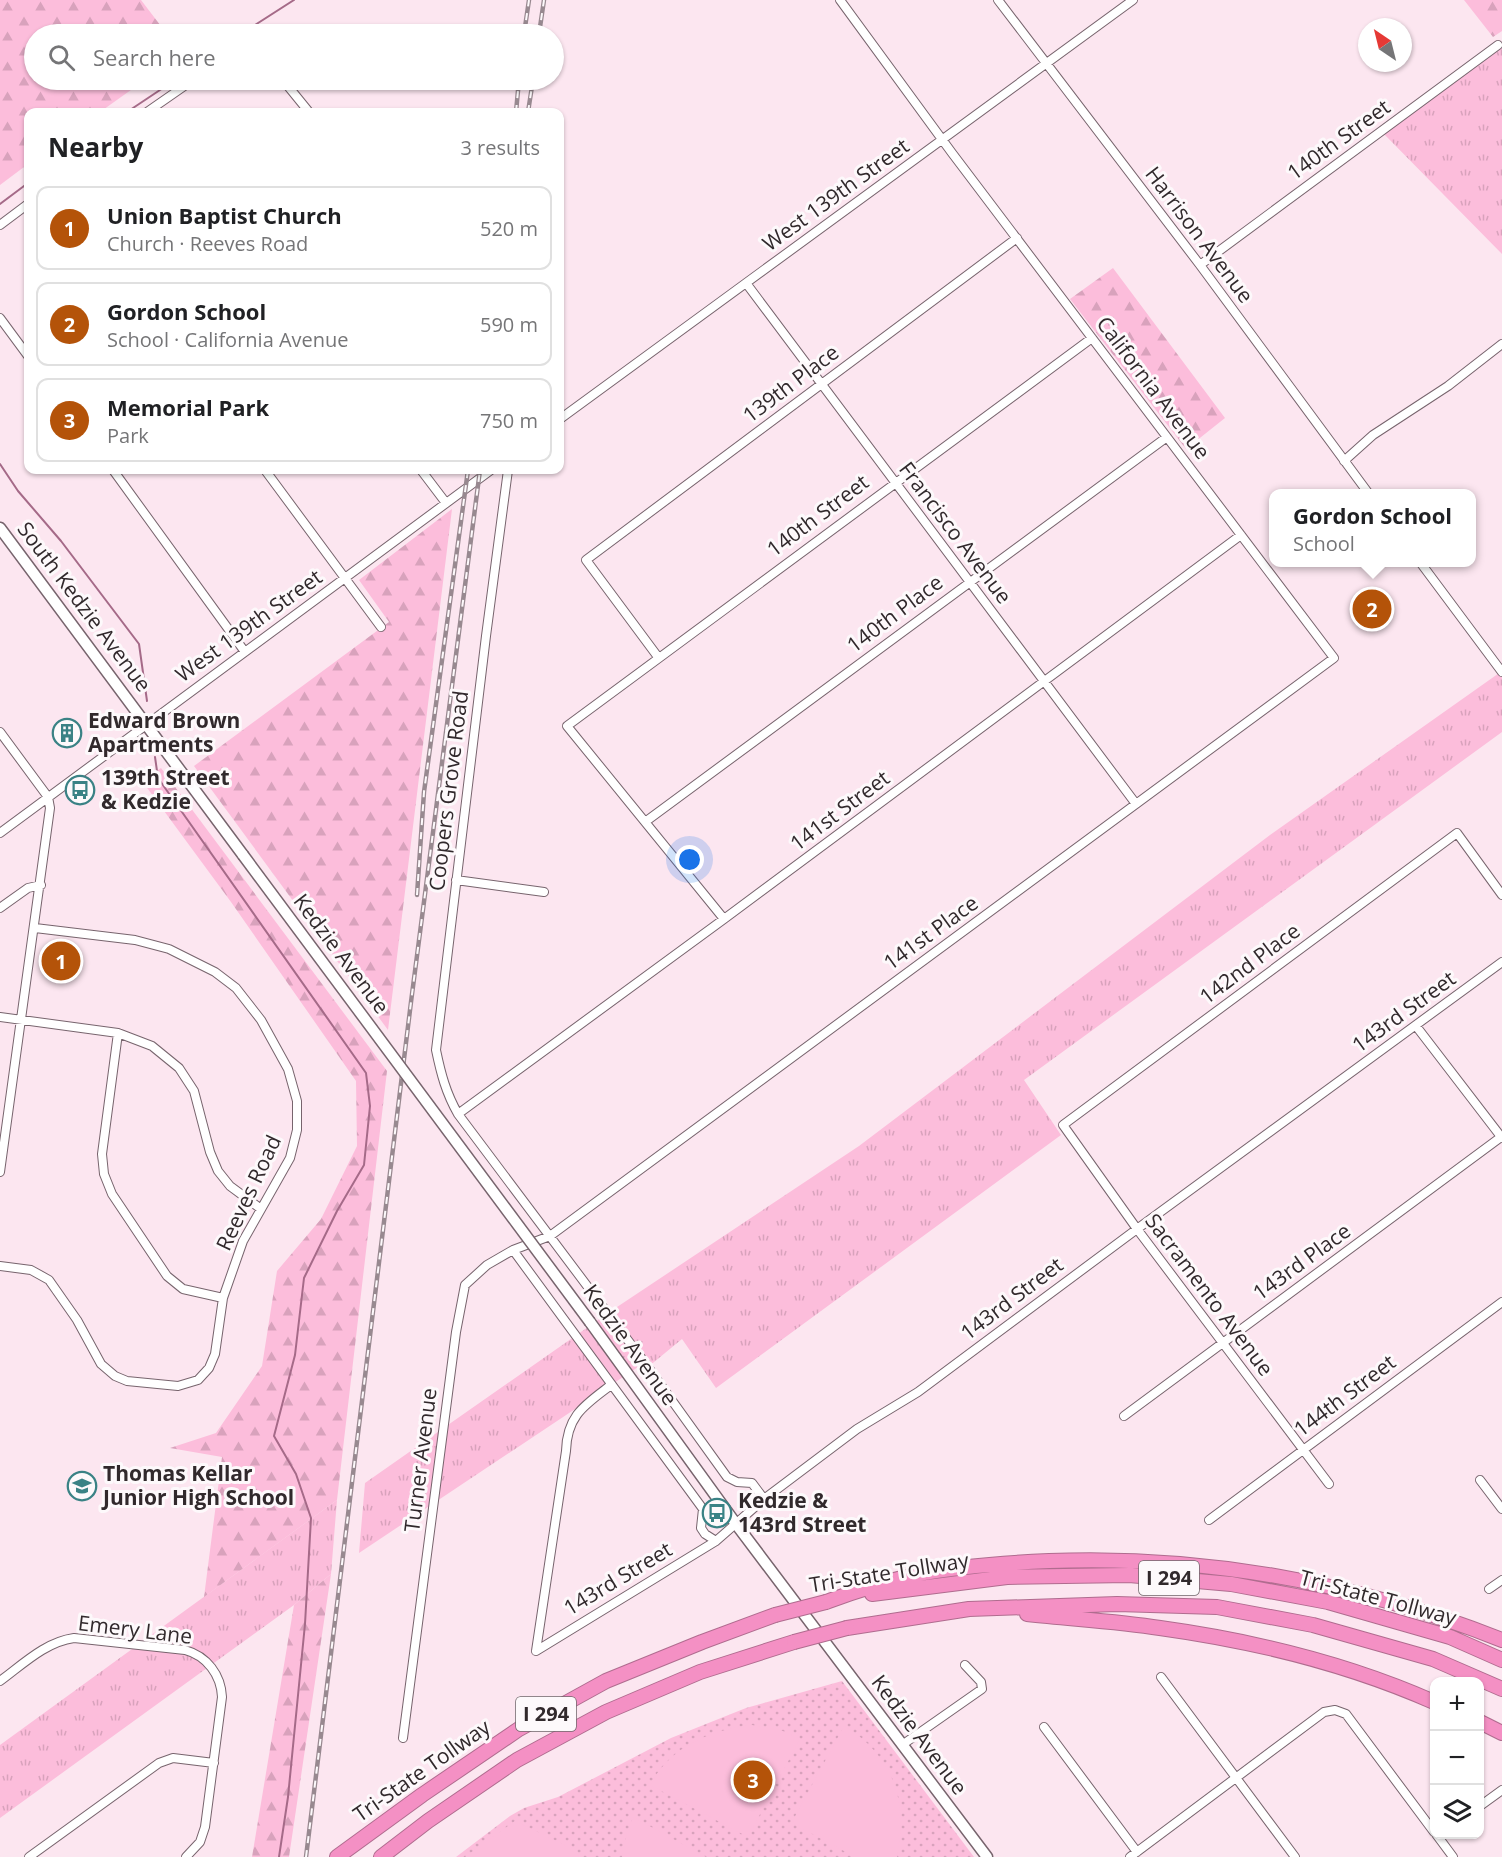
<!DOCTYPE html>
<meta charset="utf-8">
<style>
:root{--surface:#fff;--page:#f6f6f6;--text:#202124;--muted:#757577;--line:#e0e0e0;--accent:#b45309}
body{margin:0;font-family:"Open Sans",sans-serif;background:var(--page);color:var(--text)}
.controls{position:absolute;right:18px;bottom:18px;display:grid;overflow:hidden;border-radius:12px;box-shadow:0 2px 4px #0004}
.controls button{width:54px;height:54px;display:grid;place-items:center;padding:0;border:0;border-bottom:2px solid var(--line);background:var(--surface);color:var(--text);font:30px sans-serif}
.compass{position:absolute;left:1358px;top:18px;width:54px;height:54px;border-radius:50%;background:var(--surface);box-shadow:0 2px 4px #0004;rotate:325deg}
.you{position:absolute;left:690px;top:860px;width:21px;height:21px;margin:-15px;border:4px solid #fff;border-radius:50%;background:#1a73e8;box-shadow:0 0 0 9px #1a73e833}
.badge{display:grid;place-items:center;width:39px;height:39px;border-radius:50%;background:var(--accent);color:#fff;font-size:20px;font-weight:700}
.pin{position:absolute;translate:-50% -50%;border:3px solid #fff;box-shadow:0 2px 6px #0006}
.popup{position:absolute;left:1269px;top:489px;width:207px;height:78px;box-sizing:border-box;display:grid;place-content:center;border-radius:12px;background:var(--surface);filter:drop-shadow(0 2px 4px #0005);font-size:20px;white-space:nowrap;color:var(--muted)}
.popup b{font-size:22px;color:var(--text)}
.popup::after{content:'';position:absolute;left:50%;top:100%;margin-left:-12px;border:12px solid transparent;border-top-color:var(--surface)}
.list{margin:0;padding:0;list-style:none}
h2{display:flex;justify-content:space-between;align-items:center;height:78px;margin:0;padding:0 24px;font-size:26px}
h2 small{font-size:20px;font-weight:400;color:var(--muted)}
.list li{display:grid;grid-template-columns:39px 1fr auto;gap:18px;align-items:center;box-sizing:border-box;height:84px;margin:0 12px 12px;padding:0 12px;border:2px solid var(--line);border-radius:12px}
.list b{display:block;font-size:22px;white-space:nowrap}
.list p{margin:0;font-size:20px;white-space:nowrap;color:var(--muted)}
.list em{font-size:20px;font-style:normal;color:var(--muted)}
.icon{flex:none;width:33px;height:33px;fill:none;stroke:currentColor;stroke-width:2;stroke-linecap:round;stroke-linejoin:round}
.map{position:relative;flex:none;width:1502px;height:1857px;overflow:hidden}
.search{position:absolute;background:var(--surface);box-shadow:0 2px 4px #0004;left:24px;top:24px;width:540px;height:66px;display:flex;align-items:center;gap:15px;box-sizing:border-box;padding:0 21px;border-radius:33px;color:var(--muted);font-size:22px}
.panel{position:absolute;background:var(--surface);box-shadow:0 2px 4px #0004;left:24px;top:108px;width:540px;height:366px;border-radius:12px}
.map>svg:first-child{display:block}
</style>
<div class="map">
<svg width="1502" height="1857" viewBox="0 0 1502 1857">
<defs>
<pattern id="grass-tufts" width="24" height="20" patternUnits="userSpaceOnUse" patternTransform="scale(1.5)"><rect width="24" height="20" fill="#fcbddb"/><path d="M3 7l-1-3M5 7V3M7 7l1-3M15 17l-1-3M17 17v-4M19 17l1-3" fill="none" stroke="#d8a2bc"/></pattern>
<pattern id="forest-firs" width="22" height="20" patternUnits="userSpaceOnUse" patternTransform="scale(1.5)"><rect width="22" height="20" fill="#fcbddb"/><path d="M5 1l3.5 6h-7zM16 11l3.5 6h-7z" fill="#d8a2bc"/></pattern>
<pattern id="park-dots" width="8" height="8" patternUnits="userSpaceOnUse" patternTransform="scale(1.5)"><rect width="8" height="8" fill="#fcbddb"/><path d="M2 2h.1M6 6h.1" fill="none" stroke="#d8a2bc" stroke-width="1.8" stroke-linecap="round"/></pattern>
</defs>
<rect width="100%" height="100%" fill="#fce6f0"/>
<path fill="url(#grass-tufts)" d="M1502,48V254L1384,134Z
M1502,671V732L1024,1080L1061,1135L716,1388L682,1339L648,1367L644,1363L359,1553L365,1483L608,1313L859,1146L1270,835Z
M337,1500L331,1574L294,1605L0,1818V1745Z"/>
<path fill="url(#forest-firs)" d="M0,0H141L167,34H34V80H145L100,112H28V164L0,185Z
M1464,0H1502V31L1493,37Z
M1113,268L1225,418L1186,449L1070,299Z
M452,509L388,1030L194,766L389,622L359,580Z
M161,768L387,1071L337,1500L204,1597L222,1457L170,1448L216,1433L262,1366L277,1271L321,1219L357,1146L356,1081L231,902L142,781Z
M331,1574L289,1857H252L294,1605Z"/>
<path fill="url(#park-dots)" d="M842,1681L974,1857H456L510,1816L524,1808L558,1797L671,1738L746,1708Z"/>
<path fill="#fcbddb" d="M752,1725L783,1731L800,1739L749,1835L746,1836L650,1785C671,1746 710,1730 752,1725Z
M844,1726C893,1755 909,1802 897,1857H855L794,1824L793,1820Z
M633,1817L706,1857H622L627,1833Z
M515,1821L563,1844L580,1857H465Z"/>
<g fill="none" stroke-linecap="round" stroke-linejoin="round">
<path stroke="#a56a88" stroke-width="2" d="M241,34L294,0
M127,112L175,80
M0,204L28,183
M0,464L18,491L61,541L139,644L147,701
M155,757L158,778L366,1073L370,1106L364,1165L337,1211L304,1278L295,1355L274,1436L296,1474L311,1518L305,1624L288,1797L279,1857"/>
<g stroke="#77646d" stroke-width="10">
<path id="street" d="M998,0L1200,265L1369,494
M283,80L309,112
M147,112L193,80
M0,225L28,204
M1200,265L1498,45
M746,283L1136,804
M0,318L28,356
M560,419L1133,0
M1344,461L1373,435L1448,386L1502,344
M113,470L245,652
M265,470L381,627
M421,470L446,503
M508,470L486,636L436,1050C441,1074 446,1093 458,1114L645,1363L727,1477L737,1482L752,1483L764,1499
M1420,562L1502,672
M658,657L586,560L1017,238
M0,732L48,797L50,808L0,1172
M645,822L1167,437
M0,833L491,470
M456,880L544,892
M0,908L28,888L41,885
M724,919L567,726L1092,338
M0,1017L118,1033L152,1046L179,1068L194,1091L210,1152L218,1171L230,1186L261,1209
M1416,1026L1502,1138
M118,1033L102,1154L104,1174L112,1194L167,1276L183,1289L223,1298
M458,1114L724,919L1241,535
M513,1250L703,1509L701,1528L705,1534L716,1541
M0,1266L31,1270L49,1280L77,1320L101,1364L115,1376L127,1381L178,1386L198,1380L209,1368L215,1354L223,1298L243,1241L290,1158L297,1130V1101L288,1069L261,1020L236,988L215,972L169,949L135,940L35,928
M1124,1416L1501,1137
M1480,1480L1502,1509
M1329,1484L1137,1229L1063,1125L1457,833L1502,895
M1209,1520L1502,1302
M1489,1589L1502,1580
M536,1651L716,1541L764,1499L857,1429L918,1392L1137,1229L1502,962
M536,1651L566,1451C567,1415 585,1405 611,1385
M1161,1677L1295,1857
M0,1681C22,1665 45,1642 74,1638L185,1650C207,1656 221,1675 222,1697L205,1827L200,1842L186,1857
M1044,1727L1137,1852
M403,1738L456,1332L465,1285L487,1265L513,1250L550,1236L1334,658L952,153L840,0
M902,1745L982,1689L981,1682L965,1665
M1480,1806L1502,1790
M1436,1834L1453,1857
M29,1857L159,1763L173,1758L214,1763
M1130,1857L1324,1712L1335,1710L1346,1714L1434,1832"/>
</g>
<g stroke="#77646d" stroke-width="13">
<path id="secondary" d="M0,528L243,855
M590,1322L736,1524L987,1857"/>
</g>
<g stroke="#b06c8f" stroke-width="16">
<path id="highway" d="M872,1594L1007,1577L1129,1575L1231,1584L1328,1602L1450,1637L1502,1660
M826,1602C856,1591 887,1581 918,1574C961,1566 1005,1563 1049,1561C1204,1555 1358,1583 1502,1640
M1027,1614C1072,1619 1116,1621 1160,1628C1254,1641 1348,1664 1434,1702
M847,1628L969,1609L1117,1604L1217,1607L1313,1625L1433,1659L1502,1689
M1480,1722L1502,1733
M337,1857L422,1795L519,1729L606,1681L702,1642L775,1615
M381,1857L428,1821L517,1760L606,1712L700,1672L794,1642"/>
</g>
<use href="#street" stroke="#fff" stroke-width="8"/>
<use href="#secondary" stroke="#fff" stroke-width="10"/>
<use href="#highway" stroke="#f490c4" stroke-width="14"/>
<g stroke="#988990" stroke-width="4.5">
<path id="rail" d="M524,34L529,0
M539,34L544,0
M516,112L519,80
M528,112L533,80
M417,895L424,792L468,470
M306,1857L411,1002L480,470"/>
</g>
<use href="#rail" stroke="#fdf9fb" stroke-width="2" stroke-dasharray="7" stroke-linecap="butt"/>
<g stroke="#77646d" stroke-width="13" stroke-linecap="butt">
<path id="secondary-bridge" d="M243,855L590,1322"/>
</g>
<g stroke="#b06c8f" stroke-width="16" stroke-linecap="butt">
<path id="highway-bridge" d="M775,1615L826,1602
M794,1642L847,1628"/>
</g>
<use href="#secondary-bridge" stroke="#fff" stroke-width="10"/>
<use href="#highway-bridge" stroke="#f490c4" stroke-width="14"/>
</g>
<defs>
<g id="building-ring" transform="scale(1.5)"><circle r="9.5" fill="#fdf9fb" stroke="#3a8285" stroke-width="1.5"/><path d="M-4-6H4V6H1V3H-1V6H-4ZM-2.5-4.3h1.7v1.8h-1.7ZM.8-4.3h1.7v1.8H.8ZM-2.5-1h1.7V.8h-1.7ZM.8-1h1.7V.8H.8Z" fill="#3a8285"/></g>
<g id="bus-ring" transform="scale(1.5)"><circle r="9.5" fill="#fdf9fb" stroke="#3a8285" stroke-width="1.5"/><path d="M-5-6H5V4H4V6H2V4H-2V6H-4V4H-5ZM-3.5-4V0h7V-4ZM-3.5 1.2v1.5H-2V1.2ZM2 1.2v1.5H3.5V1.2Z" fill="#3a8285"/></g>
<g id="school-ring" transform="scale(1.5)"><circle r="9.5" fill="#fdf9fb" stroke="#3a8285" stroke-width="1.5"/><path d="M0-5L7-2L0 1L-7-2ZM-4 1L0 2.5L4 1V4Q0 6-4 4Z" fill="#3a8285"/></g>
</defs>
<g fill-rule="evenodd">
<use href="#building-ring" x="67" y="733"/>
<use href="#bus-ring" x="80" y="790"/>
<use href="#school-ring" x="82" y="1486"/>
<use href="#bus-ring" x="717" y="1513"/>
</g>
<g text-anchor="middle" stroke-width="6" stroke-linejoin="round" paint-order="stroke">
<g fill="#fdf9fb" stroke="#6e676a" stroke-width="1.5">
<rect x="1139" y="1561" width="60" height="34" rx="4.5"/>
<rect x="516" y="1697" width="60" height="34" rx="4.5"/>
</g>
<g font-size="20" font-weight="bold" fill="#31292c">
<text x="1169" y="1585">I 294</text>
<text x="546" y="1721">I 294</text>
</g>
<g font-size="21" fill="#31292c" stroke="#fdf9fb">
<text transform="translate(1339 140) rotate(-36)" y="7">140th Street</text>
<text transform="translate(836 195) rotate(-36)" y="7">West 139th Street</text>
<text transform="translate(1199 235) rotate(53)" y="7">Harrison Avenue</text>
<text transform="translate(791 384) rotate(-37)" y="7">139th Place</text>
<text transform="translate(1153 388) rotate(53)" y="7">California Avenue</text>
<text transform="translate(818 516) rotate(-37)" y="7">140th Street</text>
<text transform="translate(955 533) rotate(53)" y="7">Francisco Avenue</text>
<text transform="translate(84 607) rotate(53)" y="7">South Kedzie Avenue</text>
<text transform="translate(895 614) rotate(-37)" y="7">140th Place</text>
<text transform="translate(249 626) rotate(-36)" y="7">West 139th Street</text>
<text transform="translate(449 791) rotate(-83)" y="7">Coopers Grove Road</text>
<text transform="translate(840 811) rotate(-37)" y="7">141st Street</text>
<text transform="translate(931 933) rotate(-36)" y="7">141st Place</text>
<text transform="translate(341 954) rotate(53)" y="7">Kedzie Avenue</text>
<text transform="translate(1250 964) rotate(-37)" y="7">142nd Place</text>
<text transform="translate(1404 1012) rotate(-36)" y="7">143rd Street</text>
<text transform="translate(249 1193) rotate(-65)" y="7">Reeves Road</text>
<text transform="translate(1302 1262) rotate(-36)" y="7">143rd Place</text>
<text transform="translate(1209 1295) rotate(53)" y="7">Sacramento Avenue</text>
<text transform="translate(1012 1299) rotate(-37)" y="7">143rd Street</text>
<text transform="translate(630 1345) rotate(54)" y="7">Kedzie Avenue</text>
<text transform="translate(1345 1396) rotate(-37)" y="7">144th Street</text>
<text transform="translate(421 1460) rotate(-83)" y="7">Turner Avenue</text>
<text transform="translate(889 1573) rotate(-9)" y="7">Tri-State Tollway</text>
<text transform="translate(618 1579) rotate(-31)" y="7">143rd Street</text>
<text transform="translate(1378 1598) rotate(15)" y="7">Tri-State Tollway</text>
<text transform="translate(135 1630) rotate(7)" y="7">Emery Lane</text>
<text transform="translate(919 1735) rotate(53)" y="7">Kedzie Avenue</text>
<text transform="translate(422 1771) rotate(-35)" y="7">Tri-State Tollway</text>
</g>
<g font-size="21" font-weight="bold" fill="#31292c" stroke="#fdf9fb" text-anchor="start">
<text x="88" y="728">Edward Brown<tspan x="88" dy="24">Apartments</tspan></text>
<text x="101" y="785">139th Street<tspan x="101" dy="24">&amp; Kedzie</tspan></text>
<text x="103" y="1481">Thomas Kellar<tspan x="103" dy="24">Junior High School</tspan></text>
<text x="738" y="1508">Kedzie &amp;<tspan x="738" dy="24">143rd Street</tspan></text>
</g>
</g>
</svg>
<div class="controls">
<button>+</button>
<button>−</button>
<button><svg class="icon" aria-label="layers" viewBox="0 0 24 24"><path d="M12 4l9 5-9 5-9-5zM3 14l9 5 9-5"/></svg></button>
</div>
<svg class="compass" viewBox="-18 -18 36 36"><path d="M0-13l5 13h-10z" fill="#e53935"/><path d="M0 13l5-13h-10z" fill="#757577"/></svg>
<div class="you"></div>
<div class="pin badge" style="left:61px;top:961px">1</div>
<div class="pin badge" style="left:1372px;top:609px">2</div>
<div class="popup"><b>Gordon School</b>School</div>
<div class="pin badge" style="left:753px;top:1780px">3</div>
<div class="search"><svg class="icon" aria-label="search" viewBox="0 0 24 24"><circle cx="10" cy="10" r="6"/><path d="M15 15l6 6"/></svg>Search here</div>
<section class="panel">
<h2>Nearby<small>3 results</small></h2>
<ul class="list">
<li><span class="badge">1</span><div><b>Union Baptist Church</b><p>Church · Reeves Road</p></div><em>520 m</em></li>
<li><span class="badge">2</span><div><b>Gordon School</b><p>School · California Avenue</p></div><em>590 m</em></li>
<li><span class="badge">3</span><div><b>Memorial Park</b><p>Park</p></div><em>750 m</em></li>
</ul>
</section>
</div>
